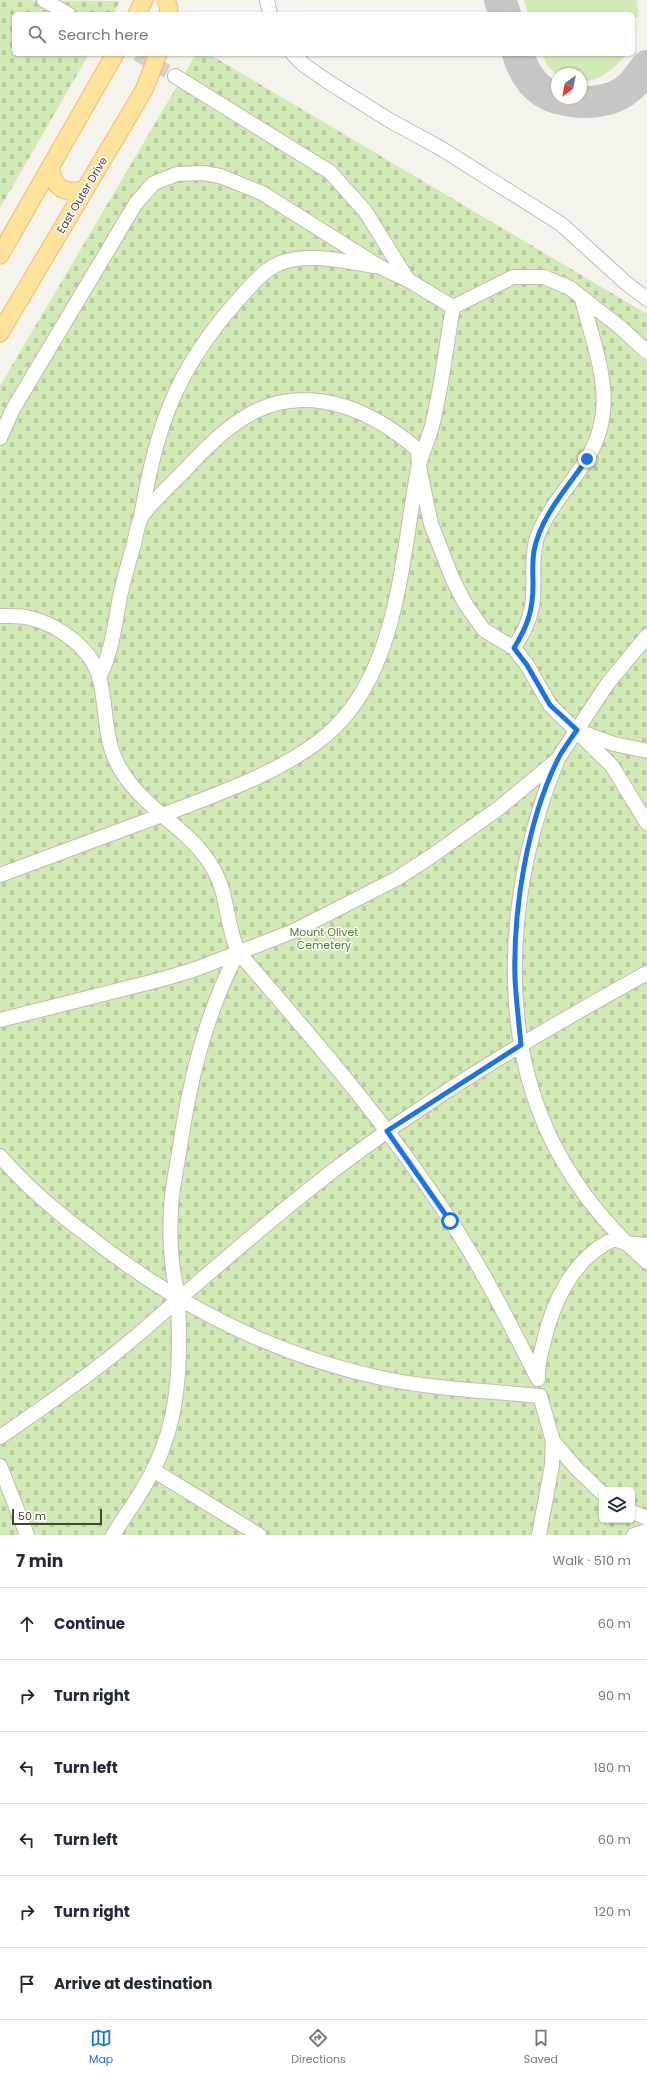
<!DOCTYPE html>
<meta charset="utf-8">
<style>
:root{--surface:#fff;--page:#f2f2f3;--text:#1f2937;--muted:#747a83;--line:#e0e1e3;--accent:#1a73e8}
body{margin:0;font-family:Poppins,sans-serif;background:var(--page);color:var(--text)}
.controls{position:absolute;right:12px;bottom:12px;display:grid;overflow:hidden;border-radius:6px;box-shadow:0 1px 3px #0004}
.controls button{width:36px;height:36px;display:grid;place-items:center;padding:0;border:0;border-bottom:1px solid var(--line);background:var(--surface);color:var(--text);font:20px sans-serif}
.compass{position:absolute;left:551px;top:68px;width:36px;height:36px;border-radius:50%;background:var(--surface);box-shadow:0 1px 3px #0004;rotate:212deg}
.scale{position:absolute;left:12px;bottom:10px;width:90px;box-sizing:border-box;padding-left:4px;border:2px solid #4b4439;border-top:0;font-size:11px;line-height:14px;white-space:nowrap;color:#4b4439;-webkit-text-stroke:3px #fff;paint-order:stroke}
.stop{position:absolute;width:12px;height:12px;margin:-9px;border:3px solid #1a73e8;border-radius:50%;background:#fff}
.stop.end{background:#1a73e8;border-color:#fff;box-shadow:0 1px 4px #0008}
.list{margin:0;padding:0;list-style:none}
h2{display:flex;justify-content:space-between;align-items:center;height:52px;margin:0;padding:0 16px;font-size:17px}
h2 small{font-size:13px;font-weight:400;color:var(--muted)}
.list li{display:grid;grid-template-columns:26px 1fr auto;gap:12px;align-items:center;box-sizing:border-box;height:72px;padding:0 16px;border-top:1px solid var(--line)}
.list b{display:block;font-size:15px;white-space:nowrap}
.list em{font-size:13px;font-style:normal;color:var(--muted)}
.icon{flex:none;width:22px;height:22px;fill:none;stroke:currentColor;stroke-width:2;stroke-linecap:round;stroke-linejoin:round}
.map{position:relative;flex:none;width:647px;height:1535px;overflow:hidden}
.search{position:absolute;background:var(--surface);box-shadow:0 1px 3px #0004;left:12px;right:12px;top:12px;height:44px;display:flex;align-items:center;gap:10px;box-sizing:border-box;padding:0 14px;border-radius:6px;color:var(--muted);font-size:15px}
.sheet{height:484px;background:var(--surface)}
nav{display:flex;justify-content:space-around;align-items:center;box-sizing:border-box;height:56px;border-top:1px solid var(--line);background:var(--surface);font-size:11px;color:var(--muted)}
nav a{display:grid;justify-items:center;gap:2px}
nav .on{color:var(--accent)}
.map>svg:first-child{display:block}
</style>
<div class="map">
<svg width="647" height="1535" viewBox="0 0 647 1535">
<defs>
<pattern id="cemetery-stones" width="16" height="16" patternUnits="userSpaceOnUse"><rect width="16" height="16" fill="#d2eab5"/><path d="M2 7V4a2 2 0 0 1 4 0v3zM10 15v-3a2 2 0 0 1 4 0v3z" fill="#b6ca9c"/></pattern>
</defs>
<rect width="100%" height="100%" fill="#f6f3ec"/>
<path fill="#d2eab5" d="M524,0H637L639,17L635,18L633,40V14H528Z
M542,54H626C615,69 599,81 581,82V74L557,75L547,65Z"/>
<path fill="url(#cemetery-stones)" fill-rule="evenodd" d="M0,0L120,1L113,14H14V54H89L0,208Z
M196,54H209L647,314V1535H0V386ZM602,1490H632V1520H602Z"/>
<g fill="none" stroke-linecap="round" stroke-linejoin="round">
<path stroke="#c8c6c3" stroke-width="32" d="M500,0L505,14
M518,54C524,74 536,92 557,98
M558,98C581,105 612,104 631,86C637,80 642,72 647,66"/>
<path stroke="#d4d0c8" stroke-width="14" stroke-dasharray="14 7" stroke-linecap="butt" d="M137,54L175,76"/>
<g stroke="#c2bbae" stroke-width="16">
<path id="minor" d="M44,0L68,14
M267,0L270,14
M293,54L304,65L330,83L389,120L442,149L561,224L626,283L647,299
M175,76L330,172L365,211L408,280
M0,438L13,409L136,203L154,183L177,174L203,173L220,176L262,193L380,267L408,280L453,307L513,277H544L570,288L620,327L647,352
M141,517C156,427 176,370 237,301C249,288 262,271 278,264C306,252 345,261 374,266
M0,616C10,616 20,615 30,618C59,625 93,649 100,680C105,702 105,726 111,748C120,777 141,797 162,815C216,795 291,769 333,729C399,667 402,553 418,469C421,455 428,441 432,426C442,387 446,346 453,307
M514,648C522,635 529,623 532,607C536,582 529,557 539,532C550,506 572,483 587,459C620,405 596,355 582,299
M99,678C112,651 115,625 120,596C124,579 129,561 134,544C136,535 137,526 141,518C145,508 177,479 186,469C232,420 272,385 343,406C372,415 395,430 418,450L419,467L431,524L453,580L466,605L484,630L514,648L527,665L550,705L612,766L647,823
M581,732L614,744L647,751
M557,761C511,874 496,1014 546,1128C569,1180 605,1225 647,1262
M0,875L162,815C188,836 215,859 223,893C228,913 230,933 238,952C313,1038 388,1125 450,1220C483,1270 510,1324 537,1377
M0,1020L163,979L196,969L294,931L396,879L430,857L499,808L557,760L608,683L647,636
M0,1156C25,1185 55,1211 86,1234C174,1304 275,1356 386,1379C436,1389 489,1391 540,1396L553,1441L575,1467L602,1493
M538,1379C537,1368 540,1356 543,1345C552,1303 573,1258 614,1239L626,1243L647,1245
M0,1437C48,1404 97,1370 141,1332C202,1279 262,1226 325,1177C426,1099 536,1034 647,973
M0,1466L27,1535
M153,1470L259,1535
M632,1512L647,1518
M113,1535C130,1508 151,1480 162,1450C181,1402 180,1349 178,1299C177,1289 174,1279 173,1269C170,1249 170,1228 171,1208C172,1190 176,1171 179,1153C189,1083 205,1015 238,952
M539,1535L552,1465L553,1441
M634,1535L647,1531"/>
</g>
<g stroke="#e6c16a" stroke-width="19">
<path id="major" d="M166,0L169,8L168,14
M137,14L144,0
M50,169C56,190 63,193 85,190
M0,255L115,54
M0,333L144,90L158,54"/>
</g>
<use href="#minor" stroke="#fff" stroke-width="14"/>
<use href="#major" stroke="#ffe39c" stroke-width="17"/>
</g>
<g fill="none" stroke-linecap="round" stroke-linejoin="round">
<path stroke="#1a73e8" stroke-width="5" d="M450,1221L387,1131L521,1045C519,1023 516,1000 515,978C513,909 527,823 557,761C562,750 570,740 577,730L550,705L527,665L514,648C527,627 533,611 533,585C533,574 532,562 534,551C540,517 568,487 587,459"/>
</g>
<g text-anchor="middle" stroke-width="3" stroke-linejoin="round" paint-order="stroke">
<g font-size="11" fill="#4b4439" stroke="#fff">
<text transform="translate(82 195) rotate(-59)" y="4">East Outer Drive</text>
</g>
<g font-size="11" fill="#4a7f2a" stroke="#fff">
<text x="324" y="936">Mount Olivet<tspan x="324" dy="13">Cemetery</tspan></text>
</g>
</g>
</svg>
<div class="controls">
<button><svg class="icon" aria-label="layers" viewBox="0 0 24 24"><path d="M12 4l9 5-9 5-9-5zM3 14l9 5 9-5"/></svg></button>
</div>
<svg class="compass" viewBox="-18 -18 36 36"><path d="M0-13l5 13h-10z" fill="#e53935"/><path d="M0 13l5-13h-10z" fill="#747a83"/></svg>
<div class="scale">50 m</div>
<div class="stop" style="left:450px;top:1221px"></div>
<div class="stop end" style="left:587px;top:459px"></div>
<div class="search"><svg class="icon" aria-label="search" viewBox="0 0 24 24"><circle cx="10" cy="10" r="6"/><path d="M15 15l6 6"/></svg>Search here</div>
</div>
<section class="sheet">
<h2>7 min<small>Walk · 510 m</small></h2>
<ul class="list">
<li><svg class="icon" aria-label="ahead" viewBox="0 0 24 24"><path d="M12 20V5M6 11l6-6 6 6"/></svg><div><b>Continue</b></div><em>60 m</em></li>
<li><svg class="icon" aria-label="right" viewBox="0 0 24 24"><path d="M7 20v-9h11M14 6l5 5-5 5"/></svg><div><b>Turn right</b></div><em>90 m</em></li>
<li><svg class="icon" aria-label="left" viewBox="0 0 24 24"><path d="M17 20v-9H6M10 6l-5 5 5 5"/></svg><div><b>Turn left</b></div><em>180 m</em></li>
<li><svg class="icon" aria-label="left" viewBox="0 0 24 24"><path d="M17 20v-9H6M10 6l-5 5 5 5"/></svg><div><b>Turn left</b></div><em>60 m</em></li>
<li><svg class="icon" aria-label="right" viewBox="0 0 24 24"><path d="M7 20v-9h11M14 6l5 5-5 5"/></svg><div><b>Turn right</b></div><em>120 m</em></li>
<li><svg class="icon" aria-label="arrive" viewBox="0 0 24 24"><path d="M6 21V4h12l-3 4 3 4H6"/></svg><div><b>Arrive at destination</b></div></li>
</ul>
</section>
<nav>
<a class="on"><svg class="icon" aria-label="map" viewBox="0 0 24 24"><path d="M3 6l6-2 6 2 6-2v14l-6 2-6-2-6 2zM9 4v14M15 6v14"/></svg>Map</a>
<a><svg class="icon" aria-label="directions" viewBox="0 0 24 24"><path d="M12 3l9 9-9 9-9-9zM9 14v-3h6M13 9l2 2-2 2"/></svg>Directions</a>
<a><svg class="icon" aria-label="saved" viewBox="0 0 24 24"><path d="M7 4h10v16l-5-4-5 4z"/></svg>Saved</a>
</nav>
